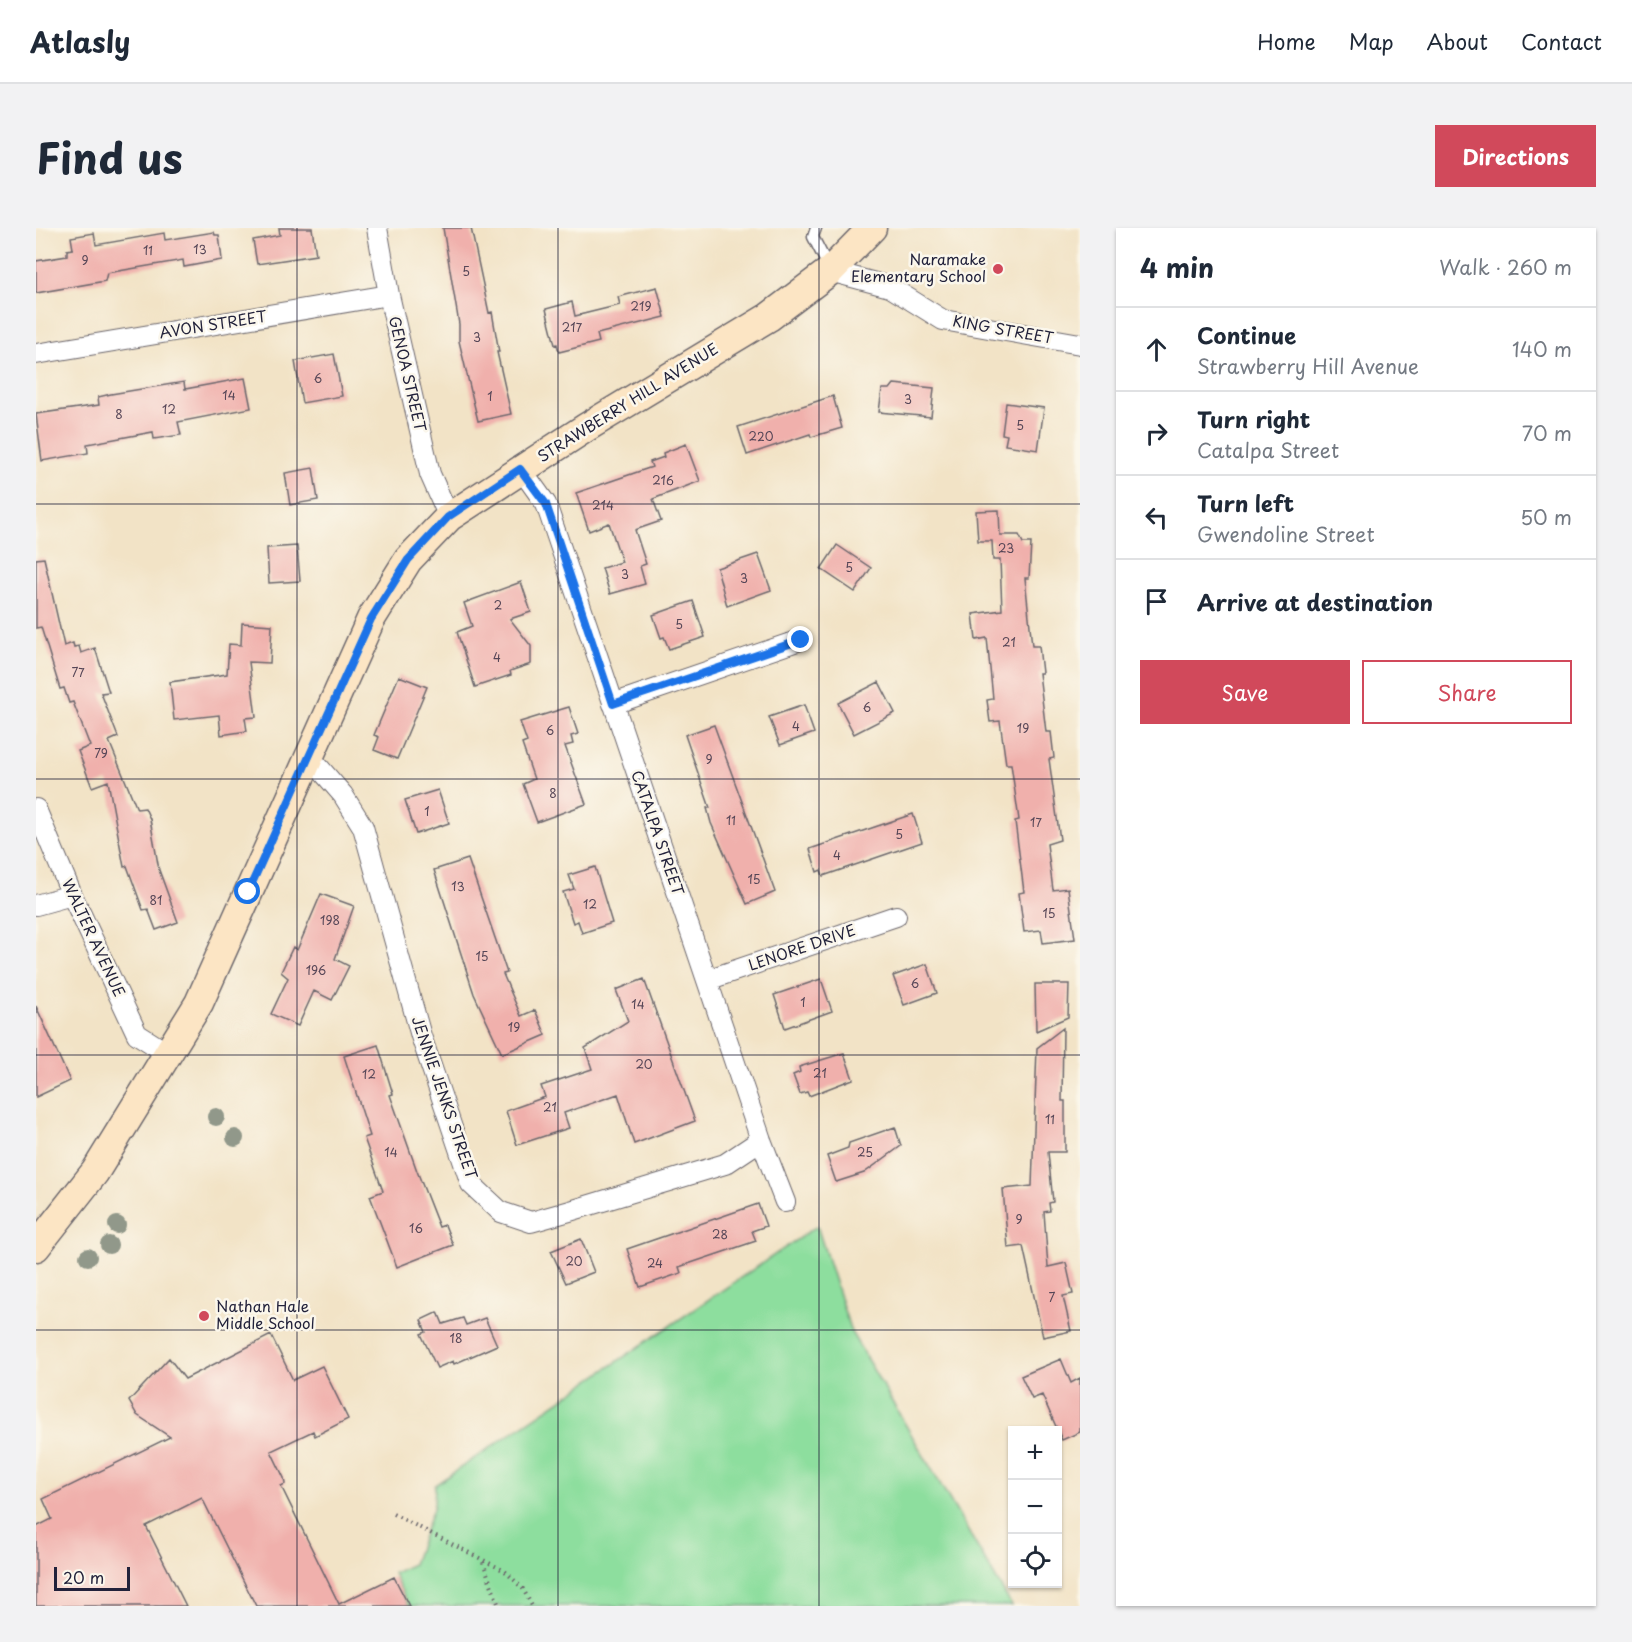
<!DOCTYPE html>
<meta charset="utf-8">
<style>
:root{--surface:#fff;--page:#f2f2f3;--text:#1f2937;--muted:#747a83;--line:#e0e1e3;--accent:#d1495b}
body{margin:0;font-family:"Playpen Sans",sans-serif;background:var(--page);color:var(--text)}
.controls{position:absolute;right:18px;bottom:18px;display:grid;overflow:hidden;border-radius:0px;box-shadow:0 2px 4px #0004}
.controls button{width:54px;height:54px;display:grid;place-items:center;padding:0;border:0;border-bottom:2px solid var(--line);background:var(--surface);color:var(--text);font:30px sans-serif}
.scale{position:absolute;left:18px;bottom:15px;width:76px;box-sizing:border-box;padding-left:6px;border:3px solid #22223b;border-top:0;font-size:16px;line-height:21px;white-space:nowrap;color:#22223b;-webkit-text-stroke:4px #fbf7ec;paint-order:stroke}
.stop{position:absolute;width:18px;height:18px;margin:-14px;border:4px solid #1a73e8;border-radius:50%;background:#fff}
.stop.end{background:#1a73e8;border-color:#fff;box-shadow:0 2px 6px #0008}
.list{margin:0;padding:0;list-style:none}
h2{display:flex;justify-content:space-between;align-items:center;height:78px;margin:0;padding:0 24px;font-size:26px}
h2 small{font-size:20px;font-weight:400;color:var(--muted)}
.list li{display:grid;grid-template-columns:39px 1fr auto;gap:18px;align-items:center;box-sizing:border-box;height:84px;padding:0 24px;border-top:2px solid var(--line)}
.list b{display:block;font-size:22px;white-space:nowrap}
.list p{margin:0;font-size:20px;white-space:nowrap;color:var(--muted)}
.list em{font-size:20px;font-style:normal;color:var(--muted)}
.actions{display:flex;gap:12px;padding:18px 24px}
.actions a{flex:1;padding:14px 0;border:2px solid var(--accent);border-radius:0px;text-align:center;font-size:21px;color:var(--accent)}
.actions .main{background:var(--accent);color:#fff}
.icon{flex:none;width:33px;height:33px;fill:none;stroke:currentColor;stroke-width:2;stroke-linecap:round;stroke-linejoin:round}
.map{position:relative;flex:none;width:1044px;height:1378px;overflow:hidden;border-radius:0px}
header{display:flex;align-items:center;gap:36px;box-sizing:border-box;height:84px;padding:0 30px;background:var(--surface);border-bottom:2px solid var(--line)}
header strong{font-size:28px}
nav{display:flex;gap:33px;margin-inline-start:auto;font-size:21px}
.intro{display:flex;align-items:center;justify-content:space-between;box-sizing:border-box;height:144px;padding:0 36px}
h1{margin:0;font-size:42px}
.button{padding:15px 27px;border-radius:0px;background:var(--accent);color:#fff;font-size:21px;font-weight:700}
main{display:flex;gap:36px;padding:0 36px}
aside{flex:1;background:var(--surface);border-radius:0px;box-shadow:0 2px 4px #0004}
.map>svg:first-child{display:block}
</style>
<header>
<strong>Atlasly</strong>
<nav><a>Home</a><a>Map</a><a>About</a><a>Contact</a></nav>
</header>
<div class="intro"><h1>Find us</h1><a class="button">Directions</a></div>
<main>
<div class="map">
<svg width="1044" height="1378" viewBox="0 0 1044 1378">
<rect width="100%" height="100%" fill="#fbf7ec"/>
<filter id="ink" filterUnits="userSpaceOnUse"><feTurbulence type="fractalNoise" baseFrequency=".0167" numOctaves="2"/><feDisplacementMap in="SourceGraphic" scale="12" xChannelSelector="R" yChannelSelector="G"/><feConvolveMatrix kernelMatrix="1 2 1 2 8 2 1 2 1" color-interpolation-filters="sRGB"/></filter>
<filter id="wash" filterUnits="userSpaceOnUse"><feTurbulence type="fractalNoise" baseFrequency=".008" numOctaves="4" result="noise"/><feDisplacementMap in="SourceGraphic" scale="24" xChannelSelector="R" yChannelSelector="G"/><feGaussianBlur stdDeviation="1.35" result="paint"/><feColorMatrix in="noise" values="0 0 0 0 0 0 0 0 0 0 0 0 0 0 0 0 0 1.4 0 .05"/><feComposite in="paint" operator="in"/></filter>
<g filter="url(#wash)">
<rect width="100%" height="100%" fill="#f2e3c6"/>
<path fill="#8dde9e" stroke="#58806c" stroke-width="1.5" d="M781,998L815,1104L976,1378H373L357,1345L377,1336L398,1278L399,1257Z"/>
<g id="blocks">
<path fill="#f0b0ac" d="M243,0H276L280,27L221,36L217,12L244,7Z
M407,0H435L453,85L456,84L463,124H461L475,186L442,193L423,113V96Z
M178,4L179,7H183L186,32L148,39L147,32L71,45L69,53L0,65V33L31,28V22L37,21L35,9L58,5L60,17L128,5L129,12Z
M621,59L629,89L561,106L563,114L523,124L521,116L519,117L510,81L536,74L539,88L584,77L582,69Z
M298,126L306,168L266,175L259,133Z
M209,150L215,180L142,194L145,207L118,211L117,204L51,216L52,225L6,233L0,186L63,177L62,169L75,166L148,154L149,161Z
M858,156L898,160L895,189L843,184L846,161H854Z
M797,168L806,200L775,209L774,206L711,227L702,199Z
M970,175L1008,180L1002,222L969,217L971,207L966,206Z
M650,216L664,253L617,271L625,293L599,302L610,336L604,338L609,356L574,366L566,340L586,334L573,295L553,303L540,265L616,239L614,234L628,229L627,225Z
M277,240L282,272L254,277L249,245Z
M963,282L964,307H983L987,315H995L993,350H989L996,418H1003L1006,445H1003L1010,504H1015L1018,530L1013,531L1024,612L1011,616L1017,662L1032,660L1039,711L1007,715L1005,702L988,704L983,665L988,664L979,593L983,592L975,536H970L964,493L954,494L951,472L957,471L951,410L940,412L937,386L966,382L964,332H957L956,313H942L940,283Z
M801,317L835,340L819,364L785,341Z
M261,318L264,353L233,355L231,320Z
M722,326L735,362L691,378L681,340Z
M8,330L28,418L37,415L38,419L43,418L45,425L59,420L73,464L65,465L82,509L73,513L101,581L109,580L114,591L123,642L142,694L120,702L112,681L107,682L91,638L88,639L72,553L56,559L42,523L54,518L37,474L33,475L28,460L24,461L5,399L0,400V331Z
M485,354L495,384L474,391L495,418V436L474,443L475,447L439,459L421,404L436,398L428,375Z
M657,373L669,409L633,421L628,409L625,410L617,387Z
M206,395L236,397L234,435L213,434L220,489L209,490L211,503L185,507L183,487L138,492L134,454L191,446L193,416L205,417Z
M363,448L391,459L361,531L338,522L343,509L338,507Z
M843,454L859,485L818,506L802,475Z
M768,477L778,505L744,517L733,489Z
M533,479L542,506L535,508L537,516L529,518L550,576L501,594L487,556L498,551L486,516L491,514L484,494Z
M678,497L739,664L711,676L675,595L671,580H674L649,507Z
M402,562L413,595L380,606L369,572Z
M877,586L886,614L787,648L785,642L781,644L774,621Z
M432,631L471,745L467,746L485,788L499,782L510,807L466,826L438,766L398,642Z
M559,639L576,695L546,705L542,693L537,695L527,664L538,661L533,647Z
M285,666L318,678L299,731L313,738L296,772L278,763L262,798L235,786L252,750L245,744L257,719L261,722Z
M891,736L901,765L868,777L857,748Z
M608,751L659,893L598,916L582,866L528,885L533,900L481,917L470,883L509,869L505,858L556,841L549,820L592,793L580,762Z
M785,751L796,783L749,800L738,767Z
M999,756H1033L1032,789L1000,803Z
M0,778L34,853L0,869Z
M1027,800L1026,873H1029V924H1012L1017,974L1013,975L1014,983L1008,984L1012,1039L1030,1035L1037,1066L1027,1068L1035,1103L1007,1109L987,1018L972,1020L967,961L996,958L1001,820Z
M342,817L357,866L354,867L381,943L403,999L409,997L417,1017L361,1039L334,968L347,963L328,910L334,908L308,828Z
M808,825L817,851L773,868L771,864L764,866L757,847L764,844L763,839Z
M859,899L865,918L828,945L800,954L791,928L812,920L813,915Z
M722,976L730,998L716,1003L720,1013L643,1039L645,1045L604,1059L591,1021Z
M545,1011L558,1044L530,1055L515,1023Z
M402,1084L407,1096L427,1090L430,1097L449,1090L461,1117L418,1136L417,1133L401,1140L385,1106L390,1104L385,1092Z
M235,1107L257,1152L286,1138L312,1191L279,1208L277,1203L235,1223L248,1250L249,1256L245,1258L303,1376L358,1349L373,1378H220L166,1270L110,1298L150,1378H0V1299L16,1291L7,1271L134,1209L101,1187L93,1173L133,1130L149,1151Z
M1025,1131L1035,1155L1044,1150V1204L1026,1212L1006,1167L996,1171L985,1148Z"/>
</g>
</g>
<g filter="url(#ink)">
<use href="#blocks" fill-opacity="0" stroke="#6b666c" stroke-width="1.5"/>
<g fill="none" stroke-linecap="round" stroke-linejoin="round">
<g stroke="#6b666c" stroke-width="13">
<path id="lane" d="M780,0L777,9L793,40"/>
</g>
<g stroke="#6b666c" stroke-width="22">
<path id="street" d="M341,0L353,67L394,246L413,289
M794,43L854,59L907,92L1044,116
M0,126L353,67
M485,241L510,276L725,912L749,974
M577,476L764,412
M274,529L307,567L327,599L385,808L435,956L465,984L495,994L534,983L689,936L725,912
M0,581L36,667L101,806L131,825
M0,677L36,667
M671,752L860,688"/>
</g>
<g stroke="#6b666c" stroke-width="31">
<path id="secondary" d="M0,1019L59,944L163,775L335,391L372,332L413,289L551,199L733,89L794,43L836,0"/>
</g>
<path stroke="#6b666c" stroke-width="4" stroke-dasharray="1.5 4.5" stroke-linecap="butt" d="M357,1286L469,1343L487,1361L496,1378
M447,1334L463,1378"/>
<use href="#lane" stroke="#fff" stroke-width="10"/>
<use href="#street" stroke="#fff" stroke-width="20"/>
<use href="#secondary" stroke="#fce5c4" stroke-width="28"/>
</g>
<g fill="#91988a">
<circle cx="180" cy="889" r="9"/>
<circle cx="199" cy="910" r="9"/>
<circle cx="81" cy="997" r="9"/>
<circle cx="73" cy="1017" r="9"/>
<circle cx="52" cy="1029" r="9"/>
</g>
</g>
<g fill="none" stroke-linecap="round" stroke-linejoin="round" filter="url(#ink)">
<path stroke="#1a73e8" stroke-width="8" d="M212,664L335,391L372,332L412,289L484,241L510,276L577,476L765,412"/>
</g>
<path fill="none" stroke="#22223b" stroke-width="1.5" stroke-opacity="0.55" d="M261,0V1378M522,0V1378M783,0V1378M0,276H1044M0,551H1044M0,827H1044M0,1102H1044"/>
<g fill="#d1495b" stroke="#fbf7ec" stroke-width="2">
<circle cx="962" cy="41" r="6"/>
<circle cx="168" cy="1088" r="6"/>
</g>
<g text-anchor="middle" stroke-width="5" stroke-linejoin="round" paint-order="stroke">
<g font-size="12" fill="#564657">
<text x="164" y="26">13</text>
<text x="112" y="27">11</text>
<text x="49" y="37">9</text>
<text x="430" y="48">5</text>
<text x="605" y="83">219</text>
<text x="536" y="104">217</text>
<text x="441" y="114">3</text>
<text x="282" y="155">6</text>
<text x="193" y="172">14</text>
<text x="454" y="173">1</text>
<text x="872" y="176">3</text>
<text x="133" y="186">12</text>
<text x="83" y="191">8</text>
<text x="984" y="202">5</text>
<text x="725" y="213">220</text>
<text x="627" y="257">216</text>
<text x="567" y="282">214</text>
<text x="970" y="325">23</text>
<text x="813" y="344">5</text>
<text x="589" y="351">3</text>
<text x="708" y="355">3</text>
<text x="462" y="382">2</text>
<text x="643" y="401">5</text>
<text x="973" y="419">21</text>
<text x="461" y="434">4</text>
<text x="42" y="449">77</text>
<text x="831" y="484">6</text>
<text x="760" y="503">4</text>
<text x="987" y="505">19</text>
<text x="514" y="507">6</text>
<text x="65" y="530">79</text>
<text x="673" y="536">9</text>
<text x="517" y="570">8</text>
<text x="391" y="588">1</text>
<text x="695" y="597">11</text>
<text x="1000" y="599">17</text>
<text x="863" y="611">5</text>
<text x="801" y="632">4</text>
<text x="718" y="656">15</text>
<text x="422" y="663">13</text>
<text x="120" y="677">81</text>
<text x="554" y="681">12</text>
<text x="1013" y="690">15</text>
<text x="294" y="697">198</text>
<text x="446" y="733">15</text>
<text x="280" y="747">196</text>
<text x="879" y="760">6</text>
<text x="767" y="779">1</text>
<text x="602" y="781">14</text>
<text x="478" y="804">19</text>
<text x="608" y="841">20</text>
<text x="784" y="850">21</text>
<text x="333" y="851">12</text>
<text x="514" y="884">21</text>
<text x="1014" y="896">11</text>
<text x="355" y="929">14</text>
<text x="829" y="929">25</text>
<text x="983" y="996">9</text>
<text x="380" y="1005">16</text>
<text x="684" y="1011">28</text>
<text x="538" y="1038">20</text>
<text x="619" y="1040">24</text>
<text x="1016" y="1074">7</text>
<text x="420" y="1115">18</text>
</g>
<g font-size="15" fill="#22223b" stroke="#fbf7ec" text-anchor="end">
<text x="950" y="37">Naramake<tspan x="950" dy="17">Elementary School</tspan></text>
<text x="180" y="1084" text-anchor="start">Nathan Hale<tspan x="180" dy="17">Middle School</tspan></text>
</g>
<g font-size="15" fill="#22223b" stroke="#fbf7ec">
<text transform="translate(177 97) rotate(-9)" y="5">AVON STREET</text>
<text transform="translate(967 102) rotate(10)" y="5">KING STREET</text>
<text transform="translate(371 146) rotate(77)" y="5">GENOA STREET</text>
<text transform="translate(592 175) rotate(-32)" y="5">STRAWBERRY HILL AVENUE</text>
<text transform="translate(621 605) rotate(71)" y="5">CATALPA STREET</text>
<text transform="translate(57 710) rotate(65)" y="5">WALTER AVENUE</text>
<text transform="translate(766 720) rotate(-19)" y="5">LENORE DRIVE</text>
<text transform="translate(408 870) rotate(71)" y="5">JENNIE JENKS STREET</text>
</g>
</g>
</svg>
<div class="controls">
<button>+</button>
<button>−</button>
<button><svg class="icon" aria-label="locate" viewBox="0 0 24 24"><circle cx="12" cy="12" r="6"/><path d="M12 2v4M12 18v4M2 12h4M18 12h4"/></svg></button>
</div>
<div class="scale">20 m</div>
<div class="stop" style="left:212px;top:664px"></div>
<div class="stop end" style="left:765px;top:412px"></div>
</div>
<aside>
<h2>4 min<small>Walk · 260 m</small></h2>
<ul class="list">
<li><svg class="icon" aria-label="ahead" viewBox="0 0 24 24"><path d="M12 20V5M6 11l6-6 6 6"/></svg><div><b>Continue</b><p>Strawberry Hill Avenue</p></div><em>140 m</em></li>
<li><svg class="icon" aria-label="right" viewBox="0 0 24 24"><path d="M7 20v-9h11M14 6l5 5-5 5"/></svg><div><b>Turn right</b><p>Catalpa Street</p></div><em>70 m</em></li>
<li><svg class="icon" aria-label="left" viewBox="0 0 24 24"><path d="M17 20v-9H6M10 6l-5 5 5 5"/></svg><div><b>Turn left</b><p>Gwendoline Street</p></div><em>50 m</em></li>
<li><svg class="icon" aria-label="arrive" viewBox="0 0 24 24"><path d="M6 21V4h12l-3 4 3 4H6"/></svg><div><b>Arrive at destination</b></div></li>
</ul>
<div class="actions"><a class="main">Save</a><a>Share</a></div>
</aside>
</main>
